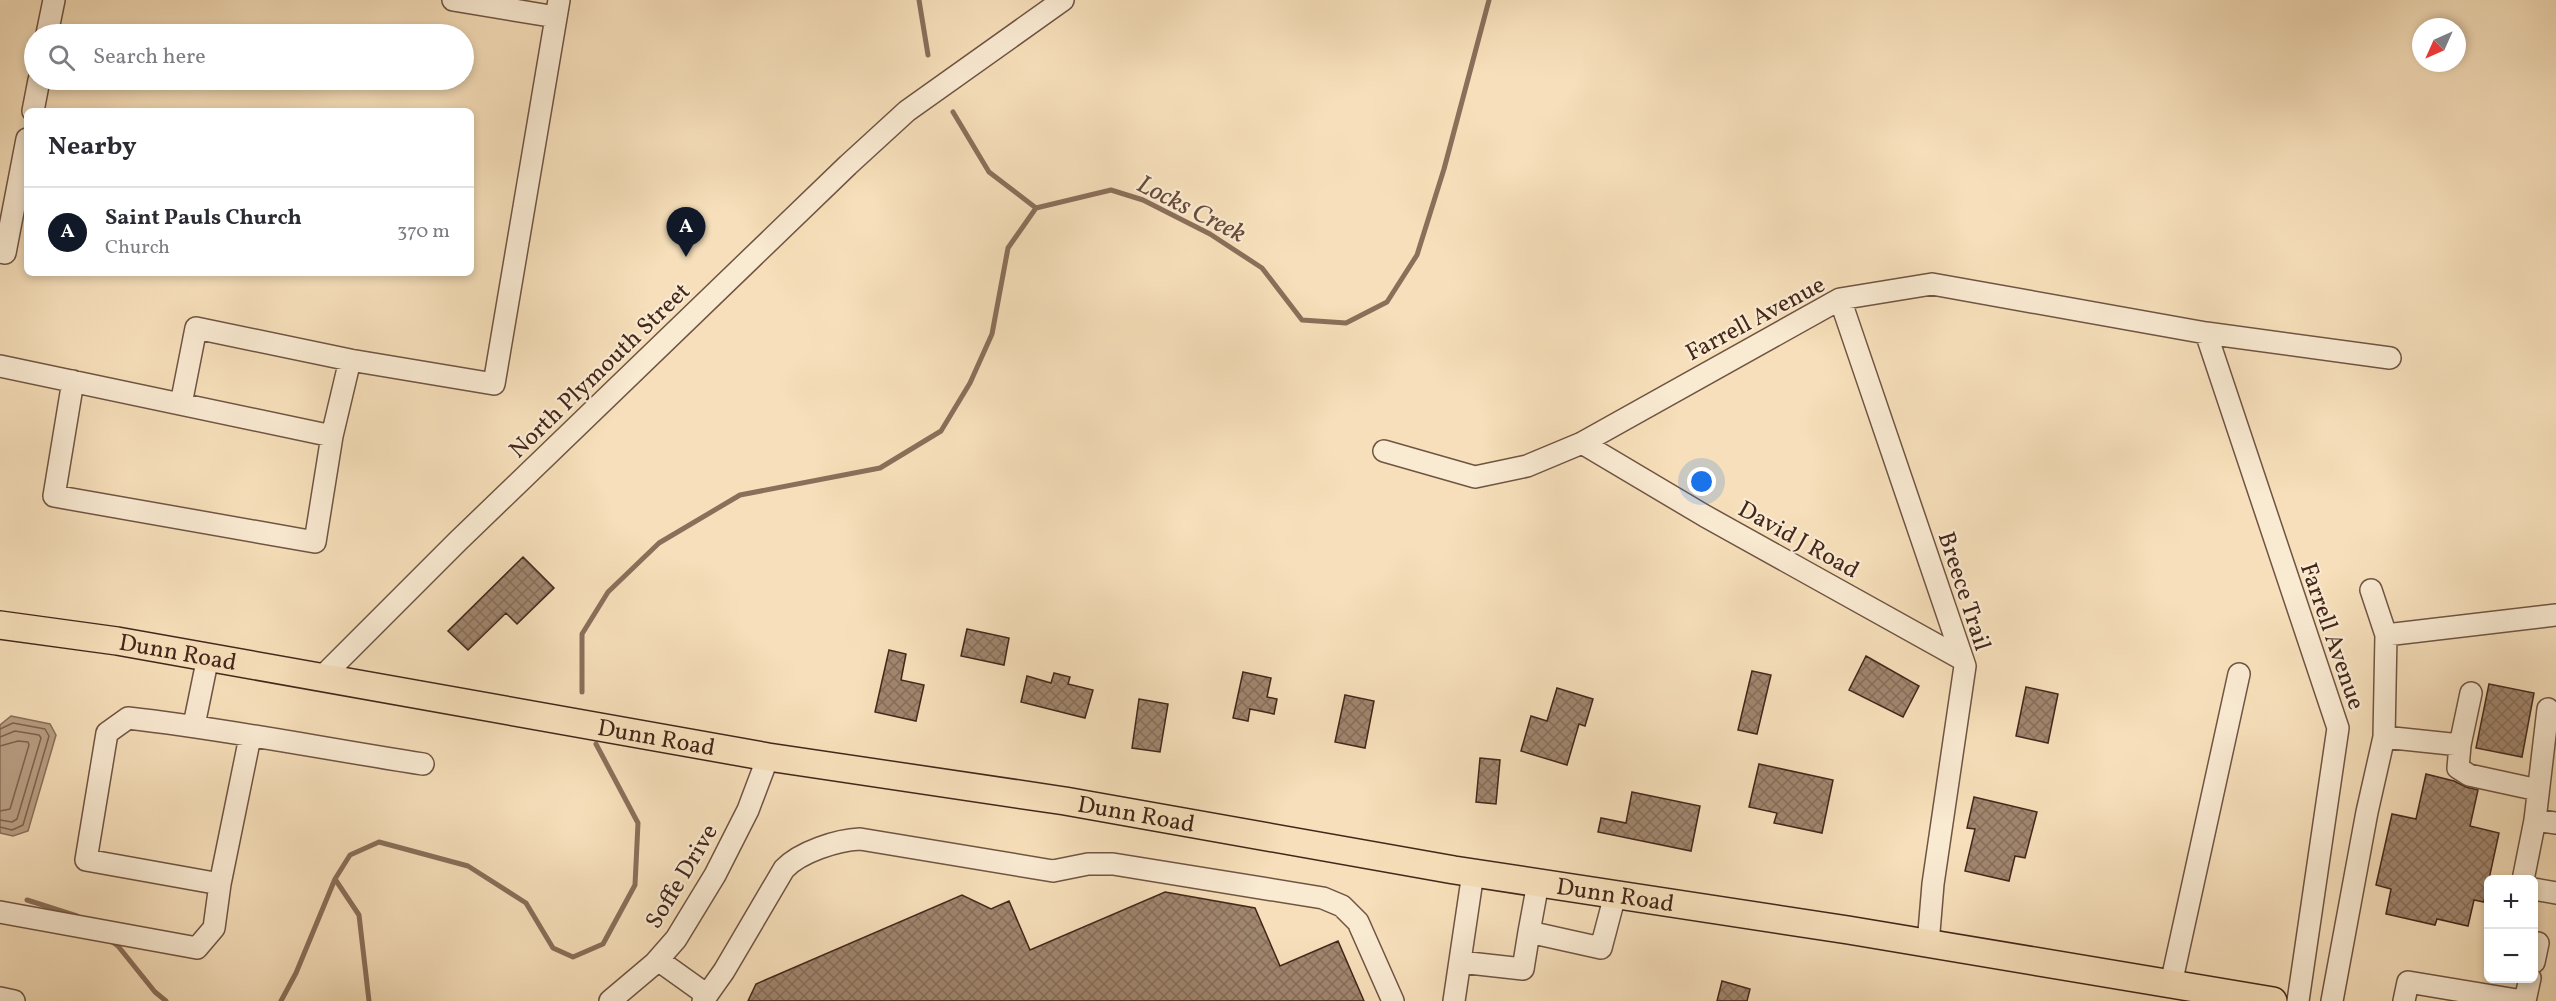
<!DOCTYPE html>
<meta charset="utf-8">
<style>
:root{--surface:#fff;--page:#f7f7f7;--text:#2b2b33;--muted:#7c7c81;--line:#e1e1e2;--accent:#111827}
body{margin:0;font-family:Vollkorn,serif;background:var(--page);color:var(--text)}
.controls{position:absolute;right:18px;bottom:18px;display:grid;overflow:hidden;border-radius:9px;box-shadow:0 3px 9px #0003}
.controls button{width:54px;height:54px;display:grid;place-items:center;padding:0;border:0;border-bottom:2px solid var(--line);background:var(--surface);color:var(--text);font:30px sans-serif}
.compass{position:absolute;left:2412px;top:18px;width:54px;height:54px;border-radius:50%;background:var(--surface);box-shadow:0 3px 9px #0003;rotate:225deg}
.you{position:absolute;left:1702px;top:482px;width:21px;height:21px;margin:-15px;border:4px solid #fff;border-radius:50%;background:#1a73e8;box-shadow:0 0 0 9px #1a73e833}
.badge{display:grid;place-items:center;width:39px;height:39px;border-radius:50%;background:var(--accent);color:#fff;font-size:20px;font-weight:700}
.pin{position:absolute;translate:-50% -50px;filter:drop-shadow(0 2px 3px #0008)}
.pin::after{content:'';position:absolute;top:32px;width:21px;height:18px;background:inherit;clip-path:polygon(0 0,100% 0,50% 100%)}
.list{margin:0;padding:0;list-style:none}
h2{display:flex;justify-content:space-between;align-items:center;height:78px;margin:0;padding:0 24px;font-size:26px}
h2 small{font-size:20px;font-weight:400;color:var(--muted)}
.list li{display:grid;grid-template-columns:39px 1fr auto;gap:18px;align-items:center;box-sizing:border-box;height:90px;padding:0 24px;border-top:2px solid var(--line)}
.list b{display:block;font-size:22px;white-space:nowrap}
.list p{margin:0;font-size:20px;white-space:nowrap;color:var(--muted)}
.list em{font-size:20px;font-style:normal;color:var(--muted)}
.icon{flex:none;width:33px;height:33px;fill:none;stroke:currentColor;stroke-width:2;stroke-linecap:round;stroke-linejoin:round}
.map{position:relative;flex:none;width:2556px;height:1001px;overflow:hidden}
.search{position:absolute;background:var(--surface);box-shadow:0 3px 9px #0003;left:24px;top:24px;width:450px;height:66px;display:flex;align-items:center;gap:15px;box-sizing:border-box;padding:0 21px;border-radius:33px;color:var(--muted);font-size:22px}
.panel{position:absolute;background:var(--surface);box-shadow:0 3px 9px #0003;left:24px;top:108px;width:450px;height:168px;border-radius:9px}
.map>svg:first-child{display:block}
</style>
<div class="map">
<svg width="2556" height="1001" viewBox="0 0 2556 1001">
<defs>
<pattern id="building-cross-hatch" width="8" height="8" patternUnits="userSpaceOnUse" patternTransform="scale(1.5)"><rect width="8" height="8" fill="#a1866e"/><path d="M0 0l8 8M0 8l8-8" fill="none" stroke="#856d5a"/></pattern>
</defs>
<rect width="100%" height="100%" fill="#f6dfba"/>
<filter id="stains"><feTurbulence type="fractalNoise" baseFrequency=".00333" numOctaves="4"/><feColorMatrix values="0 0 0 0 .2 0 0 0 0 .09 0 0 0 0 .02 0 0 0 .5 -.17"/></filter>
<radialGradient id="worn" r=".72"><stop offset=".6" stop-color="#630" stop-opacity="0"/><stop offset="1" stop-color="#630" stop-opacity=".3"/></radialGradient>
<path fill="#b9a084" stroke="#8a6f5a" stroke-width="1.5" d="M11,716L50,724L56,735L28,831L13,836L0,833V725Z"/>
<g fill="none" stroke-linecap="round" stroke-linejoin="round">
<path stroke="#7e6350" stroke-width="1.5" d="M0,729L13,723L45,729L49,736L23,825L12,830L0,827
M0,737L15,731L39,735L41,738L17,819L12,822L0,820
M0,746L18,741L28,742L29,745L10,809L0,811"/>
<path stroke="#8a6f5a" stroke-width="5" d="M919,0L928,55
M953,112L989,172L1036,208
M582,692V634L608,592L659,543L740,495L880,468L941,431L970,383L992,334L1008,248L1036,208L1111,190L1143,200L1210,234L1262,268L1302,320L1346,323L1387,302L1417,255L1444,169L1489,0
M27,900L77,916
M111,941L118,946L155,992L166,1001
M281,1001L296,973L335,879
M369,1001L359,915L335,879L350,855L379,842L468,866L526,903L553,948L573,957L603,944L635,885L638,823L596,744"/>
</g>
<path fill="url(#building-cross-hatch)" stroke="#44261b" stroke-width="1.5" d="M523,557L554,588L517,624L506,613L468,650L448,631Z
M967,629L1009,638L1004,665L961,656Z
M889,650L906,654L901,680L924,685L916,721L875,712Z
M1866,656L1919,686L1903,717L1849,690Z
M1752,671L1771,675L1757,734L1738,730Z
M1243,672L1271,678L1267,697L1277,699L1274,714L1250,709L1248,721L1233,718Z
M1054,673L1070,677L1068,684L1093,690L1085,718L1021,702L1027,676L1051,683Z
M2489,684L2534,693L2522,757L2476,748Z
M2026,687L2058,694L2048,743L2016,736Z
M1557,688L1593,699L1585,726L1579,724L1567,765L1521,751L1531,716L1547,721Z
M1345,695L1374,701L1365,748L1335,742Z
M1139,699L1168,704L1160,752L1132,748Z
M1480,758L1500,760L1496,804L1476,802Z
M1759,764L1833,780L1822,833L1774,823L1777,813L1749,807Z
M2426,774L2454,781L2466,787L2478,790L2470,826L2499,833L2484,902L2474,900L2468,926L2437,919L2435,925L2386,914L2391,889L2376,885L2392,814L2416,819Z
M1632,792L1700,806L1691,851L1598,832L1601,818L1626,823Z
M1974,797L2037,812L2025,858L2015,856L2009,881L1965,871L1975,829L1967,828Z
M1165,892L1255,908L1280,966L1338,941L1364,1001H748L756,984L962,895L991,909L1009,901L1030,950Z
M1722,981L1750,989L1747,1001H1717Z"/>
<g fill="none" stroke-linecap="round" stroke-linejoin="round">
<g stroke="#705443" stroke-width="24">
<path id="minor" d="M453,0L556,17
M47,34L54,0
M33,111L39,80
M0,252L5,253L27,139
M1840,299L1965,666L1933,884L1928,944
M2206,333L2338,728L2298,1001
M0,366L332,436L315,542L54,496L73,381
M181,404L196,328L350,360L494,384L559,0
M332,436L350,360
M1582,443L1705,516L1962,659
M1384,451L1475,477L1527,466L1582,443L1840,299L1932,284L2206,333L2390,358
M2371,590L2386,635L2384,737
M2386,635L2556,615
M322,677L458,541L848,165L907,111L1063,0
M2471,693L2460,745L2458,768L2469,775L2538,790
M194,725L208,657
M2535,820L2548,709
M2523,880L2535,820L2556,823
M1538,883L1529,932L1601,948L1615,895
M220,884L250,737
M2534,889L2556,893
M0,912L197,948L214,928L220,884L86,860L107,733L128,718C227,729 325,749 423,764
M658,960L707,995L703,1001
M1460,962L1523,969L1529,932
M2534,962L2538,943
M2171,984L2239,674
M707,995L724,971L784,869C800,852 837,840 860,839L1053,871L1088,864H1113L1323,898L1342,906L1358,922L1393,1001
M0,998L14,1001
M610,1001L655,963L676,939L715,875L748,810L768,757
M1454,1001L1473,873
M2332,1001L2367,812L2384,737L2460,745
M2404,1001L2408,982L2523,1001
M2525,1001L2530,978"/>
</g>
<g stroke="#44261b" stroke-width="30">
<g id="major">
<path id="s1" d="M0,625L117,641L768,757L1065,801L1454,870L1848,930L2273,1001"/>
</g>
</g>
<use href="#minor" stroke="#f9ead2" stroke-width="21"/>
<use href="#major" stroke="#f6dfba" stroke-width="27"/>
</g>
<g text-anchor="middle" stroke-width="4.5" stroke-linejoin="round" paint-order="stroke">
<g font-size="24" fill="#44261b" stroke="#f9ead2">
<text transform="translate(1755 318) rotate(-28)" y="8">Farrell Avenue</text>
<text transform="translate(599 370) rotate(-44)" y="8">North Plymouth Street</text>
<text transform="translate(1799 539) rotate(29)" y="8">David J Road</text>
<text transform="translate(1965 591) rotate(72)" y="8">Breece Trail</text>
<text transform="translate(2333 636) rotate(71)" y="8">Farrell Avenue</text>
<text dy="8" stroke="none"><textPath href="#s1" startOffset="180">Dunn Road</textPath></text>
<text dy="8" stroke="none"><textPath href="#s1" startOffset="666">Dunn Road</textPath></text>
<text dy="8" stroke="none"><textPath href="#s1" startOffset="1152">Dunn Road</textPath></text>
<text transform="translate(681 876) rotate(-59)" y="8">Soffe Drive</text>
<text dy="8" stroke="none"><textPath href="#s1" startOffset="1638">Dunn Road</textPath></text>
</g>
<g font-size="26" font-style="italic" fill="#674b3a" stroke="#f9ead2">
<text transform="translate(1192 208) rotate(27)" y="9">Locks Creek</text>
</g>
</g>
<rect width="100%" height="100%" filter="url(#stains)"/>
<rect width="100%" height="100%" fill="url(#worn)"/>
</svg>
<div class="controls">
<button>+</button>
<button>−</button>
</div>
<svg class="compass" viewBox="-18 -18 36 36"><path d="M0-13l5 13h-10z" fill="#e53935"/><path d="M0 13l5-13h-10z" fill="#7c7c81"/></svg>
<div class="you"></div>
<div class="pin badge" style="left:686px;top:257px">A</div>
<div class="search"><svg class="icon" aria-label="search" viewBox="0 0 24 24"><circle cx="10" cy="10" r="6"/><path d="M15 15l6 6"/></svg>Search here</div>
<section class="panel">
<h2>Nearby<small></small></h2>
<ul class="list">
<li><span class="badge">A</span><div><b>Saint Pauls Church</b><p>Church</p></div><em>370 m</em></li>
</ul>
</section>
</div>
